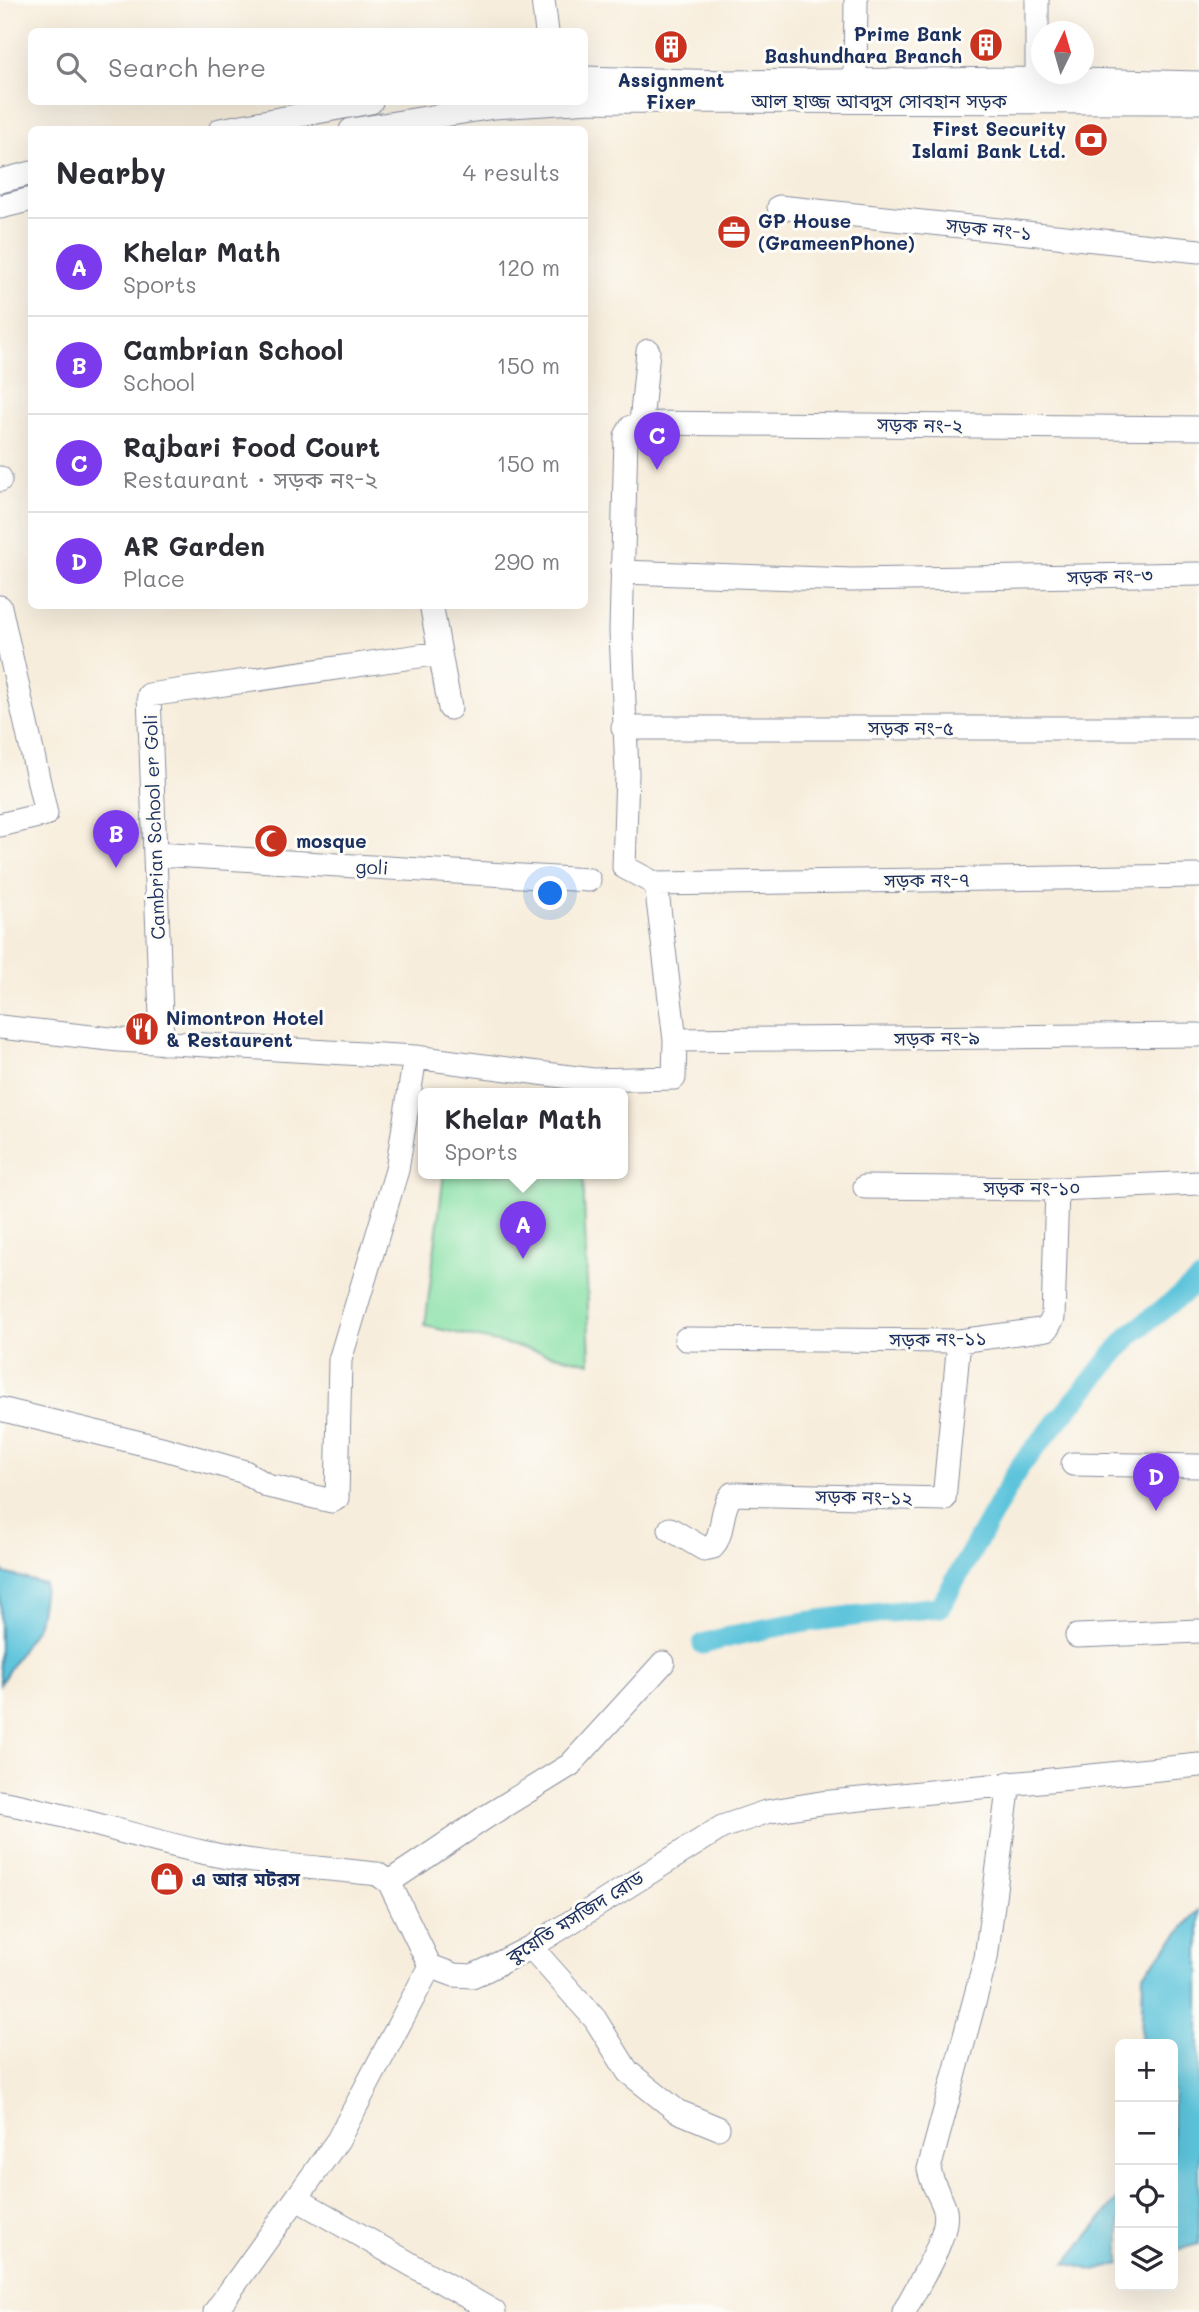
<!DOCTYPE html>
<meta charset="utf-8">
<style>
:root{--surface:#fff;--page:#f7f7f7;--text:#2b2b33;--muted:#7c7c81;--line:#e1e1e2;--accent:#7c3aed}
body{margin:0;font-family:Mali,"Noto Sans Bengali",sans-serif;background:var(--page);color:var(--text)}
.controls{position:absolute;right:21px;bottom:21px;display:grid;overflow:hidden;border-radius:10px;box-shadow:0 7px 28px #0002}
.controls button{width:63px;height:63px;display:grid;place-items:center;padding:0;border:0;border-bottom:2px solid var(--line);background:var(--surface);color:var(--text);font:35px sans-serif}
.compass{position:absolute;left:1031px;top:21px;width:63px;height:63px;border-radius:50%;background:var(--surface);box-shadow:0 7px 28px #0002;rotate:5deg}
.you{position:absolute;left:551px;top:894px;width:24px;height:24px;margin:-18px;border:5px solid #fff;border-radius:50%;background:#1a73e8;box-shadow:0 0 0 10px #1a73e833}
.badge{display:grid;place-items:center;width:46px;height:46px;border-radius:50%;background:var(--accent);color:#fff;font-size:23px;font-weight:700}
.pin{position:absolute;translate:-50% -58px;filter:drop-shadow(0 2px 4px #0008)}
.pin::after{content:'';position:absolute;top:37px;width:24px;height:21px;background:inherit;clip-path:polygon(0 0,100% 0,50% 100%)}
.popup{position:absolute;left:418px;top:1088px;width:210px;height:91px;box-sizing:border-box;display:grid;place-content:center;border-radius:10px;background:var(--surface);filter:drop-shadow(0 2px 5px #0005);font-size:23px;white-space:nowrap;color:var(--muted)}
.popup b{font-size:26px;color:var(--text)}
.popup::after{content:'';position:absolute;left:50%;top:100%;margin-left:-14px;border:14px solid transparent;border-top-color:var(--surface)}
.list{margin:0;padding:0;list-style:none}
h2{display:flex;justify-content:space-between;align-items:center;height:91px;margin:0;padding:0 28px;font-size:30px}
h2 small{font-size:23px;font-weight:400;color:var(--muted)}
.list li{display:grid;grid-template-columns:46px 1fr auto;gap:21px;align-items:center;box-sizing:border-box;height:98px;padding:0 28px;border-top:2px solid var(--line)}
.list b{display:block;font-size:26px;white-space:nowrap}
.list p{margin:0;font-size:23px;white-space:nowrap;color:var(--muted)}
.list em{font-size:23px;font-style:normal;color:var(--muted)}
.icon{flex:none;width:38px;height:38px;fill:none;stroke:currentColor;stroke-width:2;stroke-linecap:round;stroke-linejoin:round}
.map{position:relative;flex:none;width:1199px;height:2312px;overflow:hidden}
.search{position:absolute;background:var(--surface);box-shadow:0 7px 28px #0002;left:28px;top:28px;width:560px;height:77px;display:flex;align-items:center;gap:18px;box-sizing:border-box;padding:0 24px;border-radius:10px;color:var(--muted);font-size:26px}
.panel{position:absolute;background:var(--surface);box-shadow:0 7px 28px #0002;left:28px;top:126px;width:560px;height:483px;border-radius:10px}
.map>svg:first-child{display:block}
</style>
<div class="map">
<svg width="1199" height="2312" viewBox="0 0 1199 2312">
<rect width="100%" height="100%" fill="#fdfcf7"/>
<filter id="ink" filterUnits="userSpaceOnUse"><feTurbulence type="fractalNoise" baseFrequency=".0143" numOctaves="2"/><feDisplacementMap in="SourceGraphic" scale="14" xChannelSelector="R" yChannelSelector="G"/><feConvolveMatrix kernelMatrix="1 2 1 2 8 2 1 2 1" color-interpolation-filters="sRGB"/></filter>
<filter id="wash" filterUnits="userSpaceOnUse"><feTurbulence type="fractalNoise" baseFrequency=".00686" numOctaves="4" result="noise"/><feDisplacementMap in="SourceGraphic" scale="28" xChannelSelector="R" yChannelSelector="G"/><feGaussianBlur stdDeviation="1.57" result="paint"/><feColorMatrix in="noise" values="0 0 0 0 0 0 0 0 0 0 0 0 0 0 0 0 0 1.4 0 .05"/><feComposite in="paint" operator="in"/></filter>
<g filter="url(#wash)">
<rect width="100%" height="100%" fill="#f7eddc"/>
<path fill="#87e0a6" stroke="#518882" stroke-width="2" d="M444,1173H583L590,1363L425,1326Z"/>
<path fill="#5dc4db" stroke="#3c7a9c" stroke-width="2" d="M0,1564L4,1573L45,1584L38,1624L0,1684Z
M1199,1910V2244L1173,2251V2044H1141L1143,1975Z
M1120,2196V2264L1095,2271L1066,2263Z"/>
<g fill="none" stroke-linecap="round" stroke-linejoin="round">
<path stroke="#5dc4db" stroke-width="21" d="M703,1644C780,1621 860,1615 940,1607L1020,1466L1130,1335L1199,1281"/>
</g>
</g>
<g filter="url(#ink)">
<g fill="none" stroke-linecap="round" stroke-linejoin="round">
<g stroke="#898e9d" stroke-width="25">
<path id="minor" d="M543,0L547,32
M584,78L726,82L1037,79L1199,83
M1037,79V0
M855,81L856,0
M220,130L371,102
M351,130L494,107L592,101L1199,102
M0,181L32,173
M0,207L32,199
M779,207L1199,251
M648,351L641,423L631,427L626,436L621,631L627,773L624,867L656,884L1199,876
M641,423L1199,428
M0,478V480
M622,572L852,580L1199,574
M0,607L46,814L0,825
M623,728H1199
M156,854L589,880
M0,1027L119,1040L415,1057L593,1080L674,1078L675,1040L656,884
M675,1040L1199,1035
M162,1043L149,695L440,653L432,609L450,708
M865,1187L1057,1189L1199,1183
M686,1339L959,1341L1047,1329L1053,1318L1057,1189
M0,1409L165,1449L245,1472L268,1486L332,1501L337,1498L340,1360L397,1170L415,1057
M1073,1464L1199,1466
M670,1529L704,1549L713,1547C725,1531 719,1511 732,1494L944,1499L959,1341
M1077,1636L1199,1631
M0,1802C69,1814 134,1837 202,1852C261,1865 317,1867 377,1874L389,1882L430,1966L454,1975L472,1976L486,1970L531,1947L722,1827L766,1812L821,1803L1199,1765
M389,1882L486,1817L570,1765L663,1663
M531,1947L595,2019L628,2072L677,2111L718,2128
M297,2199L494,2312
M215,2312L338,2140L430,1966
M904,2312C915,2289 951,2235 945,2210C941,2196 932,2186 929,2169L986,1958L1009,1783"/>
</g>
<use href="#minor" stroke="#fff" stroke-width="23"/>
</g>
</g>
<defs>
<g id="building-disc" transform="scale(1.75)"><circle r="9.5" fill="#c8321e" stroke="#fdfcf7"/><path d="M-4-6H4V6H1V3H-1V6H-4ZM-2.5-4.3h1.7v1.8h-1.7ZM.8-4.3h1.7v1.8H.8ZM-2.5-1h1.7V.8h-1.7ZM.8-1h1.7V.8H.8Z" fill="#fff"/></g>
<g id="bank-disc" transform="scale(1.75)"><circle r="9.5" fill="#c8321e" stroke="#fdfcf7"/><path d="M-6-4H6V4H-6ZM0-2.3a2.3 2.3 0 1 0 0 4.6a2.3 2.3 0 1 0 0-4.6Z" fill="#fff"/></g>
<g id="office-disc" transform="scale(1.75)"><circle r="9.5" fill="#c8321e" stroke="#fdfcf7"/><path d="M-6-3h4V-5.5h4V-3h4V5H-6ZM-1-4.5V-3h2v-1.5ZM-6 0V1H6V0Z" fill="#fff"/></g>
<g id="mosque-disc" transform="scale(1.75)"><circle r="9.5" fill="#c8321e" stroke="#fdfcf7"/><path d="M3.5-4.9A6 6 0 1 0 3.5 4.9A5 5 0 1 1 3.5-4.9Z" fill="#fff"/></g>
<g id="restaurant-disc" transform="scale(1.75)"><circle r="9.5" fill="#c8321e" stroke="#fdfcf7"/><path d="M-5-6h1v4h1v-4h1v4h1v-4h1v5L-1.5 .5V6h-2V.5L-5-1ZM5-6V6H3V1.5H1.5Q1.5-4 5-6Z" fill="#fff"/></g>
<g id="shop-disc" transform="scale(1.75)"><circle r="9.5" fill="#c8321e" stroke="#fdfcf7"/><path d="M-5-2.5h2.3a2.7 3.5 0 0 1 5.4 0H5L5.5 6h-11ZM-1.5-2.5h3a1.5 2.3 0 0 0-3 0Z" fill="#fff"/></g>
</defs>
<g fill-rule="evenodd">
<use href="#building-disc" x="986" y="45"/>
<use href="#building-disc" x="671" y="47"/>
<use href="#bank-disc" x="1091" y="140"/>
<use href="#office-disc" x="734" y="232"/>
<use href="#mosque-disc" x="271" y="841"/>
<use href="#restaurant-disc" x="142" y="1029"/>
<use href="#shop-disc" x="167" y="1879"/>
</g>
<g text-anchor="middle" stroke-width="6" stroke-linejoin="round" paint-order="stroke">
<g font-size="19" font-weight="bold" fill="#1b2f5e" stroke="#fdfcf7" text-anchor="start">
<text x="962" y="41" text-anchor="end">Prime Bank<tspan x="962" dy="22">Bashundhara Branch</tspan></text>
<text x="671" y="87" text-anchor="middle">Assignment<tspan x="671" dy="22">Fixer</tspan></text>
<text x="1066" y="136" text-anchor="end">First Security<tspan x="1066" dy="22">Islami Bank Ltd.</tspan></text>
<text x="758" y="228">GP House<tspan x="758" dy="22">(GrameenPhone)</tspan></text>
<text x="296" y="848">mosque</text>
<text x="166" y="1025">Nimontron Hotel<tspan x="166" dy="22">&amp; Restaurent</tspan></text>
<text x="192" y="1886">এ আর মটরস</text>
</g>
<g font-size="19" fill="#1b2f5e" stroke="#fdfcf7">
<text x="879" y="108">আল হাজ্জ আবদুস সোবহান সড়ক</text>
<text transform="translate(989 229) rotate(6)" y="7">সড়ক নং-১</text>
<text transform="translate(920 425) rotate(1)" y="7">সড়ক নং-২</text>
<text transform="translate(1110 576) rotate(-2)" y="7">সড়ক নং-৩</text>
<text x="911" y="735">সড়ক নং-৫</text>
<text transform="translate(154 827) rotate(-92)" y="7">Cambrian School er Goli</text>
<text transform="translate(372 867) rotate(3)" y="7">goli</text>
<text transform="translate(927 880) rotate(-1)" y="7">সড়ক নং-৭</text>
<text transform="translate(937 1038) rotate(-1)" y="7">সড়ক নং-৯</text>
<text x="1032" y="1195">সড়ক নং-১০</text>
<text transform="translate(938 1339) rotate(-1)" y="7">সড়ক নং-১১</text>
<text transform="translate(864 1497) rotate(1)" y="7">সড়ক নং-১২</text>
<text transform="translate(575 1917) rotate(-32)" y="7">কুয়েতি মসজিদ রোড</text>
</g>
</g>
</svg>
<div class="controls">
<button>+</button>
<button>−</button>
<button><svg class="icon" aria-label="locate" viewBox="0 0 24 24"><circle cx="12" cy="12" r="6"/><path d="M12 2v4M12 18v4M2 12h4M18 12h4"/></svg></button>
<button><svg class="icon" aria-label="layers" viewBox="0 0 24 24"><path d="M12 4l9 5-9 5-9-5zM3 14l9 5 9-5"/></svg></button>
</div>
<svg class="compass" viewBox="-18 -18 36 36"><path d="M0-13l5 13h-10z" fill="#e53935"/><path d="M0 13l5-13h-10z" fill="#7c7c81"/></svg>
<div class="you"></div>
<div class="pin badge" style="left:523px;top:1259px">A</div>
<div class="popup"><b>Khelar Math</b>Sports</div>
<div class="pin badge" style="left:116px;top:868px">B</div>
<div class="pin badge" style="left:657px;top:470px">C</div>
<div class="pin badge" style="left:1156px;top:1511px">D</div>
<div class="search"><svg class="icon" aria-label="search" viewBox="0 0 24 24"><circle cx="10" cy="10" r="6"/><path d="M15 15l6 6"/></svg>Search here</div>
<section class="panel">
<h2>Nearby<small>4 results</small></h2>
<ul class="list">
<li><span class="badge">A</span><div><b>Khelar Math</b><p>Sports</p></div><em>120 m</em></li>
<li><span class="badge">B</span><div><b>Cambrian School</b><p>School</p></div><em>150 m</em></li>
<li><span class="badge">C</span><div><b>Rajbari Food Court</b><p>Restaurant · সড়ক নং-২</p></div><em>150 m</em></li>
<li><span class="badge">D</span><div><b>AR Garden</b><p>Place</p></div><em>290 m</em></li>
</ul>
</section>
</div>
